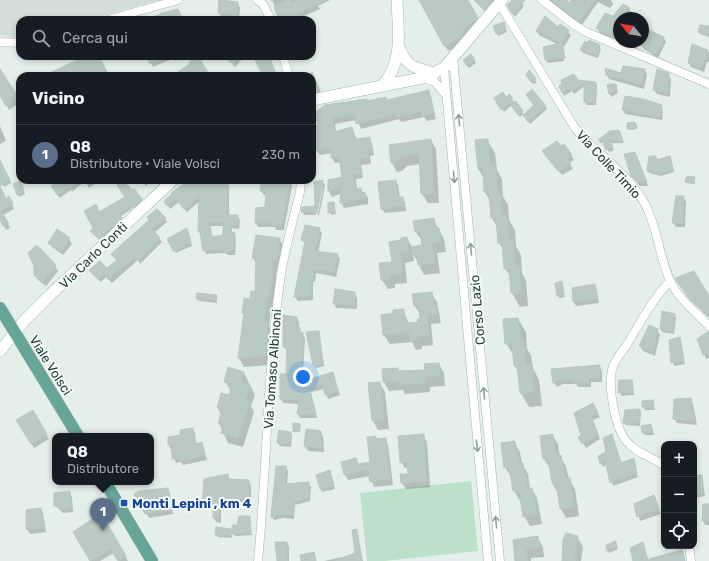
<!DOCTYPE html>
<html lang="it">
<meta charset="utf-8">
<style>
:root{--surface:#171b24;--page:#20242c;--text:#f1f3f6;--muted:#9ea1a6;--line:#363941;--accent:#f88758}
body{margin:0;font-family:Rubik,sans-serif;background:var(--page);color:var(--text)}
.controls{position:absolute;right:12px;bottom:12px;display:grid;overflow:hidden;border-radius:8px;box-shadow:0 2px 6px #0003}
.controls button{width:36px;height:36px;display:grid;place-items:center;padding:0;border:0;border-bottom:1px solid var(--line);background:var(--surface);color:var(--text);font:20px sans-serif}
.compass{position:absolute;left:613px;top:12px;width:36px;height:36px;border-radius:50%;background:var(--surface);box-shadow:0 2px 6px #0003;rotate:300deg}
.you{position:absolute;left:303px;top:377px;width:14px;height:14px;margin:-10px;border:3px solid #fff;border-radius:50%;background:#1a73e8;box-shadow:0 0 0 6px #1a73e833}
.badge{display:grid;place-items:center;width:26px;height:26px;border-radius:50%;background:var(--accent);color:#fff;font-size:13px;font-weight:700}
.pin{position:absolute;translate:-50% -33px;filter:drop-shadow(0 1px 2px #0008)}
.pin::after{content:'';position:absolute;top:21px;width:14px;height:12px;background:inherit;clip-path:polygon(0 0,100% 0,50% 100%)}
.popup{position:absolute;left:52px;top:433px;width:102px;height:52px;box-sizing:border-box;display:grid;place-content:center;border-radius:8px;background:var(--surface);filter:drop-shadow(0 1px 3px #0005);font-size:13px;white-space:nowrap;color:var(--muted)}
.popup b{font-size:15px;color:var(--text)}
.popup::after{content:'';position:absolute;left:50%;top:100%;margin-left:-8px;border:8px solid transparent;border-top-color:var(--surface)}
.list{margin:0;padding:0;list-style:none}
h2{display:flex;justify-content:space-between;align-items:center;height:52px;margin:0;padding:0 16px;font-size:17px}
h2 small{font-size:13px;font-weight:400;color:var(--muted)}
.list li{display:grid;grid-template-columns:26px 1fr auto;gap:12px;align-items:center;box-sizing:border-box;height:60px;padding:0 16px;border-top:1px solid var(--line)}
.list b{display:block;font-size:15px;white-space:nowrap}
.list p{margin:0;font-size:13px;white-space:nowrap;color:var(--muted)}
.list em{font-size:13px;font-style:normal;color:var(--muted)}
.icon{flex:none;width:22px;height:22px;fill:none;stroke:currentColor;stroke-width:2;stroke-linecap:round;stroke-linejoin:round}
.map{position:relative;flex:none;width:709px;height:561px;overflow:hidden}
.search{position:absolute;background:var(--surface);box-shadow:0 2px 6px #0003;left:16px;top:16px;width:300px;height:44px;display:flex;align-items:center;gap:10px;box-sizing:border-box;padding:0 14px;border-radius:12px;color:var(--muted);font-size:15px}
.panel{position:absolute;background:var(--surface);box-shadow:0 2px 6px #0003;left:16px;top:72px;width:300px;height:112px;border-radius:12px}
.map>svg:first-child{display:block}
</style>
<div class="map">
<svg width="709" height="561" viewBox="0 0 709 561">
<rect width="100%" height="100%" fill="#e4eeea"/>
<path fill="#d2ded9" d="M0,0H160L87,20H20V36L12,38L0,35Z"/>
<path fill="#bce0c8" d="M471,481L478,551L384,561H367L360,493Z"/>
<path fill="#0003" fill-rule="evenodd" d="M270,0H330L318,6L320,9L304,16L305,18L301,20H280L273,2Z
M420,0H467L480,24L464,35L467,39L463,44L448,51Z
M474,0H495L486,12Z
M513,0H519L524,6L515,17L508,5Z
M547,0H564L571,5L570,0H611L613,4L610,8L598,2L582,25Z
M220,1L238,3L240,8L239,20L221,17L219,12Z
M629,9L632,13L629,18H619V33L614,40L600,33L597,28Z
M560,25L571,35L564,47H562L564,61L548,63L545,59L559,45L539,35L537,31L558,28Z
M505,26L507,32L498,36L497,34Z
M709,27V37L700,34L699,32Z
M649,32L664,38L666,42L658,58L644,49L641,45Z
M624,42H630L629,45Z
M693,45L709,52V62H707L704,72L691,67L689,63Z
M599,46L601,49L598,58L583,53L581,50Z
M471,55L476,63L469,68L464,61Z
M147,56H185V57L175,61L174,58L153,67Z
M231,56H245L235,67L229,60Z
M255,56H273L275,58L271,61L276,75L278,76H263Z
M645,70L647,74L644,89L609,79L607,75Z
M529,71L537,83L533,84L527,75Z
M312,72L322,96L312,98V76H303Z
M668,74L671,79L670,97L657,94L654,90Z
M3,76L20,102L9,110L0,93V78Z
M577,81L596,83L597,86L596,105H587L585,102V86L574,94L572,91L564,96L560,86Z
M616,85L618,93L611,97L608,86Z
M532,90L547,109L530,124L524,114L520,117L512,105L504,112L496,99L506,98L509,96L514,103L516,102L524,115L535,106Z
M428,91L431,97L436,119L427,121L424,117L401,122L399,119L361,129L357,120L335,124L336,132L351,128L357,139L369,138L372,144L374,155L370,156L371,164L361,165L363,178L356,179L357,189H361L363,194L365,193L368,198V204L344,208L341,202L342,193L332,197L329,191V180L343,178L341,162L335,163L332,158V153L320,155L316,150L319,124L315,117L386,98L388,101Z
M626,97L661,106L663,110L662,120L625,114L623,110Z
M628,124H636L637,129L629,130Z
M0,126L6,141L0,144Z
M610,131H619L624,143H610L614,150L609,152L604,143H600L599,141Z
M431,140L436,149L439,203H428L422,194L420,164L407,166L402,171L397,172L392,163L390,146Z
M487,140L495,153L497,170L502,179L503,197L508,204L509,220L515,230L516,246L521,255L522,273L526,281L528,306L520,307L512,293L511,278L505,268L504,251L499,243L498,229L492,218L490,201L485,192L484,179L478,168Z
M546,155H571L574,160L569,163L573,169L562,175Z
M656,157L657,160H671L674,172L661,176L649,173L648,170Z
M637,158L648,186H640L632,176Z
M3,167L11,183L4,187L0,180V169Z
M695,178V184L687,183L686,182Z
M62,180H96L97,182L89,188L85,181L72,192L71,190L60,198L54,190Z
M140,180H152L146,186Z
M191,180H222L221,181L227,182L229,186V216H237L240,220L239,229L232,228V233L236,237L235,255H227L226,253L206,254L199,231L200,201L187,212L179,202L170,209L165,201L173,195L172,193ZM211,226H224V236L212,238Z
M322,181L325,185L319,216L318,215L323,185H321L316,215H304L302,211L303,208L316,207L315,183Z
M395,181L398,185L400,198H402L405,202L406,211L385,213L382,209L379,183Z
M289,182L292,186L284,230H276L275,227H258L256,223L266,208L267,195H264L261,191L262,184L269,185V183L281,184Z
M22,186L25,194L19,197L15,187Z
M134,190L143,202L136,209L134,207L120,217L123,222L101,241L91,231L94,228L99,213L126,198Z
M0,196L11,202L14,209L3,215L10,228L6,230L0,218Z
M683,197L686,202L685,227H676L673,222Z
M333,203L336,214L331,215L329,204Z
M165,218L167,222L154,233L162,242L140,264L138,260L112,283L106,277L101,282L92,274L90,270H107L117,261L112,254Z
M433,219L444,239L446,252L437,253L440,273L424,275L413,253L414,261L405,263L407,283L395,284V288L388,289L382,280L393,263L402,241L407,238L412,247L423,246L422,241L416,232L415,222Z
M319,229L322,233L318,253L337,255L340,259L336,277L316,273L315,282H313V300L298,301L295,297L305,244L302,240Z
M58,230L69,239L72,244L63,255L52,247L49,243Z
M188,231L192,246L176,253L168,240Z
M279,239L285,248L281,269L277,268L275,295L273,307H271L269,326L273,332L269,365L244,367L239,358L244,315L243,313L256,293L257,265L253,258Z
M35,266H55L58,271L46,286L38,280L35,275Z
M677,278L709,296V316L708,317L690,300Z
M561,282L565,297L559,298L558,295Z
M594,285L599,303L576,306L574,302Z
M354,293L357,298V309L336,308L334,303Z
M431,293L437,302L441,323L431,324L433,345L422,346V349L416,350L412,342L390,344L384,335L394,314L403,310L409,324L419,323L421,316L415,306Z
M216,296L217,303L199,301L197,298Z
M674,315L676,317L674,334L662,332L661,329Z
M296,318L299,322V329L305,338L303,374H306L309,380L333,374L340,395L328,399L324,389L311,392L317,418H300L298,414L299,404L283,403L281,398L287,375L288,351L284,347Z
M518,319L526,332L527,349L531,355L533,368L539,380L542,406L529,407L521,393L519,374L515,366L514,356L506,343Z
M657,330L660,335L655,356L643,351L640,346Z
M319,332L324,366L316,368L314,365Z
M709,336V358L706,359L698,339Z
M680,338L685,364L674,366L670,341Z
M439,364L444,373L445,386L430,387V392L405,394L403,390L389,391L384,382L383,370L397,369L399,372L426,370Z
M599,366L602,371V382H591V387H578L576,384H563L557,387L554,383L552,370Z
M229,369L244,373L255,395L251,406L254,412L243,447L228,443L219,423L221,415L218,408L229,397L231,391L225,381Z
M620,381H632L634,395L621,396Z
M380,383L385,392L389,429L378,430L373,421Z
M690,399L693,404L697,425L677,423L674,418Z
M652,401L655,410H645L643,407Z
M595,409L600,417L593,420L600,439L586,448L580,437L582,435L575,413Z
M640,410L641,413L640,426L626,425L624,423Z
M32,412L49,439L34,448L18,420Z
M651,425L654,435H645L643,432Z
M192,429L195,433L196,444L202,443L207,460L183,465L181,462L176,463L169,445Z
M307,430L320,432L323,436L324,452L308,451L305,446Z
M291,433L292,436L291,447L280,446L278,443Z
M423,435L427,442L430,487L406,489L402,483V475H409L408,468H405L401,462L399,437Z
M552,435L558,444L560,457L566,466L569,480L575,489L579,516L566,518L561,509L558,493L552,483L550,468L544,459Z
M612,435L622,464L633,459L638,477L613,486L607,464L603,467L601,463L607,452Z
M376,437L378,440H385L388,445L393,485L374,487L370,476L348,480L345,474L356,459L359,465L371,463Z
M514,442L520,452L522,464L528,474L530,489H532L537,498L542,524L530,526L524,516L521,499L519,500L514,490L511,477L505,467Z
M286,467L288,471L287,485L308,483L311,487L310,501L295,505L294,519L283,518L274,520L272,517Z
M330,472L335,489L322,492L318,476Z
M228,475L230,480L248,481L251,486V501L221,506V523L216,522L214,518V508L206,509L203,505L205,480Z
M701,476L705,496L694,498V482Z
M167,489L170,493L173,514L149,518L136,495Z
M69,492L72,497L73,512L63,513L55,505Z
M654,496L661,514L640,521L635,504Z
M709,505V525H705L703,520Z
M41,509L43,513L46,532L30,534L27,529V511Z
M100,514L128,561H119L114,553L100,561H91L74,532Z
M249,517L252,535L235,536L233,533L238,526Z
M231,530L232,538L218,537L216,535Z
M356,530L363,561H324L356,554Z
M537,537L543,547L544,557L531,558V561H516L514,540Z
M577,537L583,547L581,561H563Z
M615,542L618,549L609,553L608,551Z
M287,543L289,547V561H278Z
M643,544L648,560L682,551L685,561H634Z"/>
<path fill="#b9c9c3" stroke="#b6c8c1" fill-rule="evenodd" d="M219,0L238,2L236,16L218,13Z
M286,0H290L291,4L300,0H326L302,11L303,13L289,20H279L274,7Z
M419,0H468L478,18L462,29L464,33L460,38L444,46Z
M474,0H492L484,10Z
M512,0H525L513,15L507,5Z
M551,0H566L570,3L574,0H581L584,2L586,0H595L579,21Z
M623,4L630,8L623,18H619V24L611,36L596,28L605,13L613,16Z
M178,9L183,20H147L162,13Z
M545,16L558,27L560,24L569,30L562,43L565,58L545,60L543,47L561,43L536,31Z
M504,22L506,29L496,34L493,26Z
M700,25L709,26V35L698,32Z
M649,30L664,37L656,54L640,45Z
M589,40L600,45L597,56L580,50L585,41L587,43Z
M692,44L708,50L701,68L688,63Z
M471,54L475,60L467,66L463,60Z
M86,56H99L109,76H43Z
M151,56H168L150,64L147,58Z
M198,56L210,76H171L190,64L189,62Z
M230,56H239L233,64L228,60Z
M253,56H269L277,76H263Z
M623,66L645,69L642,85L606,75L605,68L621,73Z
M0,69L19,98L6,106L0,95Z
M657,69L669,73L668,93L653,90Z
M529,70L536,79L531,82L526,75Z
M312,72L320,91L312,93Z
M574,74L578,80L596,82L595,102H584V83L571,91L570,88L562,93L559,86L562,84L561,80Z
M610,84H616L617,90L609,94L607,85Z
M532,89L546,106L528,122L523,115L534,105L526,95Z
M429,90L434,113L423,116L421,111L397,117L396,114L356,124L355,114L332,118L334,132L352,127L356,139L370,137L372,150H367L369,158L359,160L361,173L353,174L355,189L361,188V193L365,192V198L340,203L341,186L328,191V180L342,177L339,157L331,158L332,147L316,150L312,130L318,123L314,117L317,111L325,105L367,99V101L386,97L387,100Z
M503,92L506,97L510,94L513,100L501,110L494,98Z
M625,96L643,99L662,105L660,117L622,110Z
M516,101L523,111L518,115L510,104Z
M635,122L637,128L627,129V123Z
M619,130L623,141H610L613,147L606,150L602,140H598L610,131Z
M431,139L434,193L421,194L419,154L401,156L397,162L391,163L389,145Z
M488,139L490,165L495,164L497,190H500L502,215H507L509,241L513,240L515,266H519L521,293H511L509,268L504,269L502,243H498L496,218H491L489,192H484L483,168L478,169L475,140Z
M557,141L561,146L564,144L572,155L567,158L571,164L558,171L542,151Z
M635,152L640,165L647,182H637L631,176L624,154Z
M649,156H656V160L670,156L673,170L659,173L647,171Z
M0,160L10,180L0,186Z
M687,176L695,177L694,183L685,182Z
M59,180H80L70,189L68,187L57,195L51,186Z
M123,180L132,190L134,188L142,199L134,207L132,205L119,214L122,218L99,239L90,231L93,228L84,211L96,204L99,212L125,197L117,185Z
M190,180L228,181L227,215H238V225H230V232L235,233L233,251L224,252V249L203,251L200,231H198L199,196L184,209L176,199L167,206L164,201L172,194L171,193ZM210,222H223V235L210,237Z
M279,180L290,181L282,226H273V223H255L256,208L265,207L266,191H260L261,183H280Z
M323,180L317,213L316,212H301L302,207L315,206L314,182Z
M396,180L398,197H403L404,206L381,209L378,182Z
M21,181L24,191L17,195L13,184Z
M0,186L6,199L9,196L13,204L1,211L9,224L3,226L0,220Z
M676,196H684L683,223H672Z
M334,202L335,211L328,213V203Z
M157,209L166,218L152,229L160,238L137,261L135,257L117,271L109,280L104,274L98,279L89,270L100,261L107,268L117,260L111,254L149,220L147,217Z
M434,218L435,228H439L441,242L432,243L435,263L418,265L417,254L412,255V247L422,245L420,231L415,232L413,221Z
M305,225L320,228L315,251L338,254L334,273L314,269L313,278H311V296L294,297L305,241L301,240Z
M187,228L191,243L173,251L167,239Z
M57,229L70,238L61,251L48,243Z
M256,235L280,238L277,260H273L271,285L268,299L267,298L264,322H268L265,356L238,358L244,313H242L244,298L250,299L251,291L255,292L256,258H252Z
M407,237L409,252L400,253L402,273L390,275V279L381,280L379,263L392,262L389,242L401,240V238Z
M35,246H38L56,265L43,282L34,275V266L28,253Z
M694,271L709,296V312L705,314L687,296L675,278Z
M562,281L564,294L557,296L555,283Z
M595,284L598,299L573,302L572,288Z
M335,289L355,292V305L333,304Z
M432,292L433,305H436L437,314L427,315L429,335L417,337V340L410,341L409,332L383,335L381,315L393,313V310L404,309L405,323L418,322L417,319H420L419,306H414L412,294Z
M197,293L217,295L216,300L196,299Z
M662,311L675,314L673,331L660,329Z
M283,315L297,317V327L300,328V333L303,332L301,374L307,373V380L333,372L338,391L325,395L322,384L309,388L316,414H297L299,400L280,399V374H286L287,347H283Z
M518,318L521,341H524L526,365H532L534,392L520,393L517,366H514L512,343L505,344L503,319Z
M649,325L658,329L653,352L639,346Z
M319,331L323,364L313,365L306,332Z
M709,331V352L703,355L697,339Z
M680,337L684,361L671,363L669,340Z
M439,363L440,376L425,377V383L399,385L398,381L383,382L382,369L398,368V371L425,370L424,364Z
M600,365V378H589V383H574V380H560L553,383L551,369Z
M228,367L244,372L241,382L250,385L245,400L250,401L238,438L221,433L224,425L218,423L222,410L217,408L221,393L229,395L232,384L224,382Z
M619,380H632L633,392L618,393Z
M380,382L384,420L372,421L368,383Z
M691,398L695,421L673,419L674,399Z
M653,400L654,407H642V401Z
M593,403L598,413L591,416L598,434L582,444L578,437L581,435L574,413Z
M640,409L639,423H623L625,410Z
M33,410L47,434L31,444L16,420Z
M293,423L300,424V431L293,432Z
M651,424L653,432L642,433L641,426Z
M193,428L195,444L202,442L205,455L179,461L178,458L172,459V445H168V437L180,435V430Z
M306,429L321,431L322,448L304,446Z
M279,430L291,432L290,444L277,443Z
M424,434L427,481L401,483L400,474H408L407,462H400L398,436Z
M553,434L556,456L561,455L565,479L570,478L574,507L560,509L556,482L552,483L548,458L543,459L540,436Z
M612,434L621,463L634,458L637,473L610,483L605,461L600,464L598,456L606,452L603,438Z
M376,436V439L386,438L390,479L370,482L368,470L344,475L341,462L356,458L358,464L370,462L367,437Z
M515,441L519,464L523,463L527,488H532L537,514L523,517L519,490L513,491L509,467L504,468L501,443Z
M276,466H286L285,484L309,482V498L294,502L293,515H276V518L271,517Z
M330,470L334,486L320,489L316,475Z
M228,474V479L249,480L250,497L219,502V518H213V503L202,505L204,479Z
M694,475H702L704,493L694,495Z
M168,488L171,510L145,514L134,494L139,491Z
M70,491L71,508L59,509L58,506H54V493Z
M654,495L659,509L637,517L634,504Z
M703,504H709V520L702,521Z
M41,508L44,528L26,529V510Z
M101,513L126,556L118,561L111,549L90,561L73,532Z
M239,516H250L251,533L232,534V525H237Z
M216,527L231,529V535H215Z
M357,529L362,561H335L355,553L352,530Z
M566,533L578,536L575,549V561H562L563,540Z
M538,536L539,547L526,549L528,561H515L513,540Z
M616,541L617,547L607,551L606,545Z
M275,542H287V561H277Z
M643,542L648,561H633L630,548Z
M682,550L685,561H649V559Z
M314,552L316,561H301L300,555Z"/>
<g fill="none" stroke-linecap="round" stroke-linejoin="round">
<g stroke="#a6b7b2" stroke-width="9">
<path id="street" d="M257,0L263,4L271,20
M542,0L573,24L586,32L709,84
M499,3L575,128C597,154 628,173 645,204C659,230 659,262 674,288C682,302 698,314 709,326
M107,20L178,0
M0,42L20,43
M283,56L289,76
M453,58L500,561
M444,68L488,561
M422,78L434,81L445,94
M664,466C654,457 637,454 628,443C615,430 608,387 612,370C614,361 621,353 626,346C640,323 652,300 670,281
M689,546L691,561
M258,561C267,468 267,374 280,281C284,251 293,221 300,192L301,180"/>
</g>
<g stroke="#a2bab3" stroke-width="12">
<path id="secondary" d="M399,47C407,67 414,68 435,73
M382,86C404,62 398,30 397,0
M312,100L422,78L444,68L502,0
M0,351L25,320L50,295L173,180"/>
</g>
<g stroke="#c1cac8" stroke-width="13">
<path id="primary" d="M0,308L78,436
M105,482L152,561"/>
</g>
<use href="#street" stroke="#fff" stroke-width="8"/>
<use href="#secondary" stroke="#fff" stroke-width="11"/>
<use href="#primary" stroke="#67a598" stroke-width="12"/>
</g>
<defs><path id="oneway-shaft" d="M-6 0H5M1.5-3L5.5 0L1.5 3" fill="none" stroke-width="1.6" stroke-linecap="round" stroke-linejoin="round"/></defs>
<g stroke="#90a09c">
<use href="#oneway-shaft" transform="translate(459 120) rotate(-95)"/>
<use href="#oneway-shaft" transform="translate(454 177) rotate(85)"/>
<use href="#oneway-shaft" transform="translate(471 249) rotate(-95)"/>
<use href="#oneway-shaft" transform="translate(484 393) rotate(-95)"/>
<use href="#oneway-shaft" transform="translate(477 446) rotate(85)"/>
<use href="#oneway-shaft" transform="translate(496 522) rotate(-95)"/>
</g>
<rect fill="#1a4fb4" stroke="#f5faf8" stroke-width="1.5" x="120" y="499" width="8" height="8" rx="2"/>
<g text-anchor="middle" stroke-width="4" stroke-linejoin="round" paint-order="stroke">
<g font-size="13" fill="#22413a" stroke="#f5faf8">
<text transform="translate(609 164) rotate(47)" y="5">Via Colle Timio</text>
<text transform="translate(93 255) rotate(-44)" y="5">Via Carlo Conti</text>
<text transform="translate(477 310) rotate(-95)" y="5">Corso Lazio</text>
<text transform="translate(51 365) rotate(58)" y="5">Viale Volsci</text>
<text transform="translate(272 369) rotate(-86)" y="5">Via Tomaso Albinoni</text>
</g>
<g font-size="13" font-weight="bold" fill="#164399" stroke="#f5faf8" text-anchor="start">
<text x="132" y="508">Monti Lepini , km 4</text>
</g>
</g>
</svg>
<div class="controls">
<button>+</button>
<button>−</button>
<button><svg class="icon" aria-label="locate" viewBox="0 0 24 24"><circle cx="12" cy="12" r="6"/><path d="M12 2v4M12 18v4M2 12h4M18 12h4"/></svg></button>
</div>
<svg class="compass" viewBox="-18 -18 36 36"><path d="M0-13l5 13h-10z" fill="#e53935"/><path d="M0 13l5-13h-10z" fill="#9ea1a6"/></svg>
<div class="you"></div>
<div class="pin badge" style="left:103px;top:531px;background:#5c6f8a">1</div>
<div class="popup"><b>Q8</b>Distributore</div>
<div class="search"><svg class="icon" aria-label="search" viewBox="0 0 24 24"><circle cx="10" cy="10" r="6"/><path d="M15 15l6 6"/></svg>Cerca qui</div>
<section class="panel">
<h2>Vicino<small></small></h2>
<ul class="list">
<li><span class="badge" style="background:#5c6f8a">1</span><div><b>Q8</b><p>Distributore · Viale Volsci</p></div><em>230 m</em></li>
</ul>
</section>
</div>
